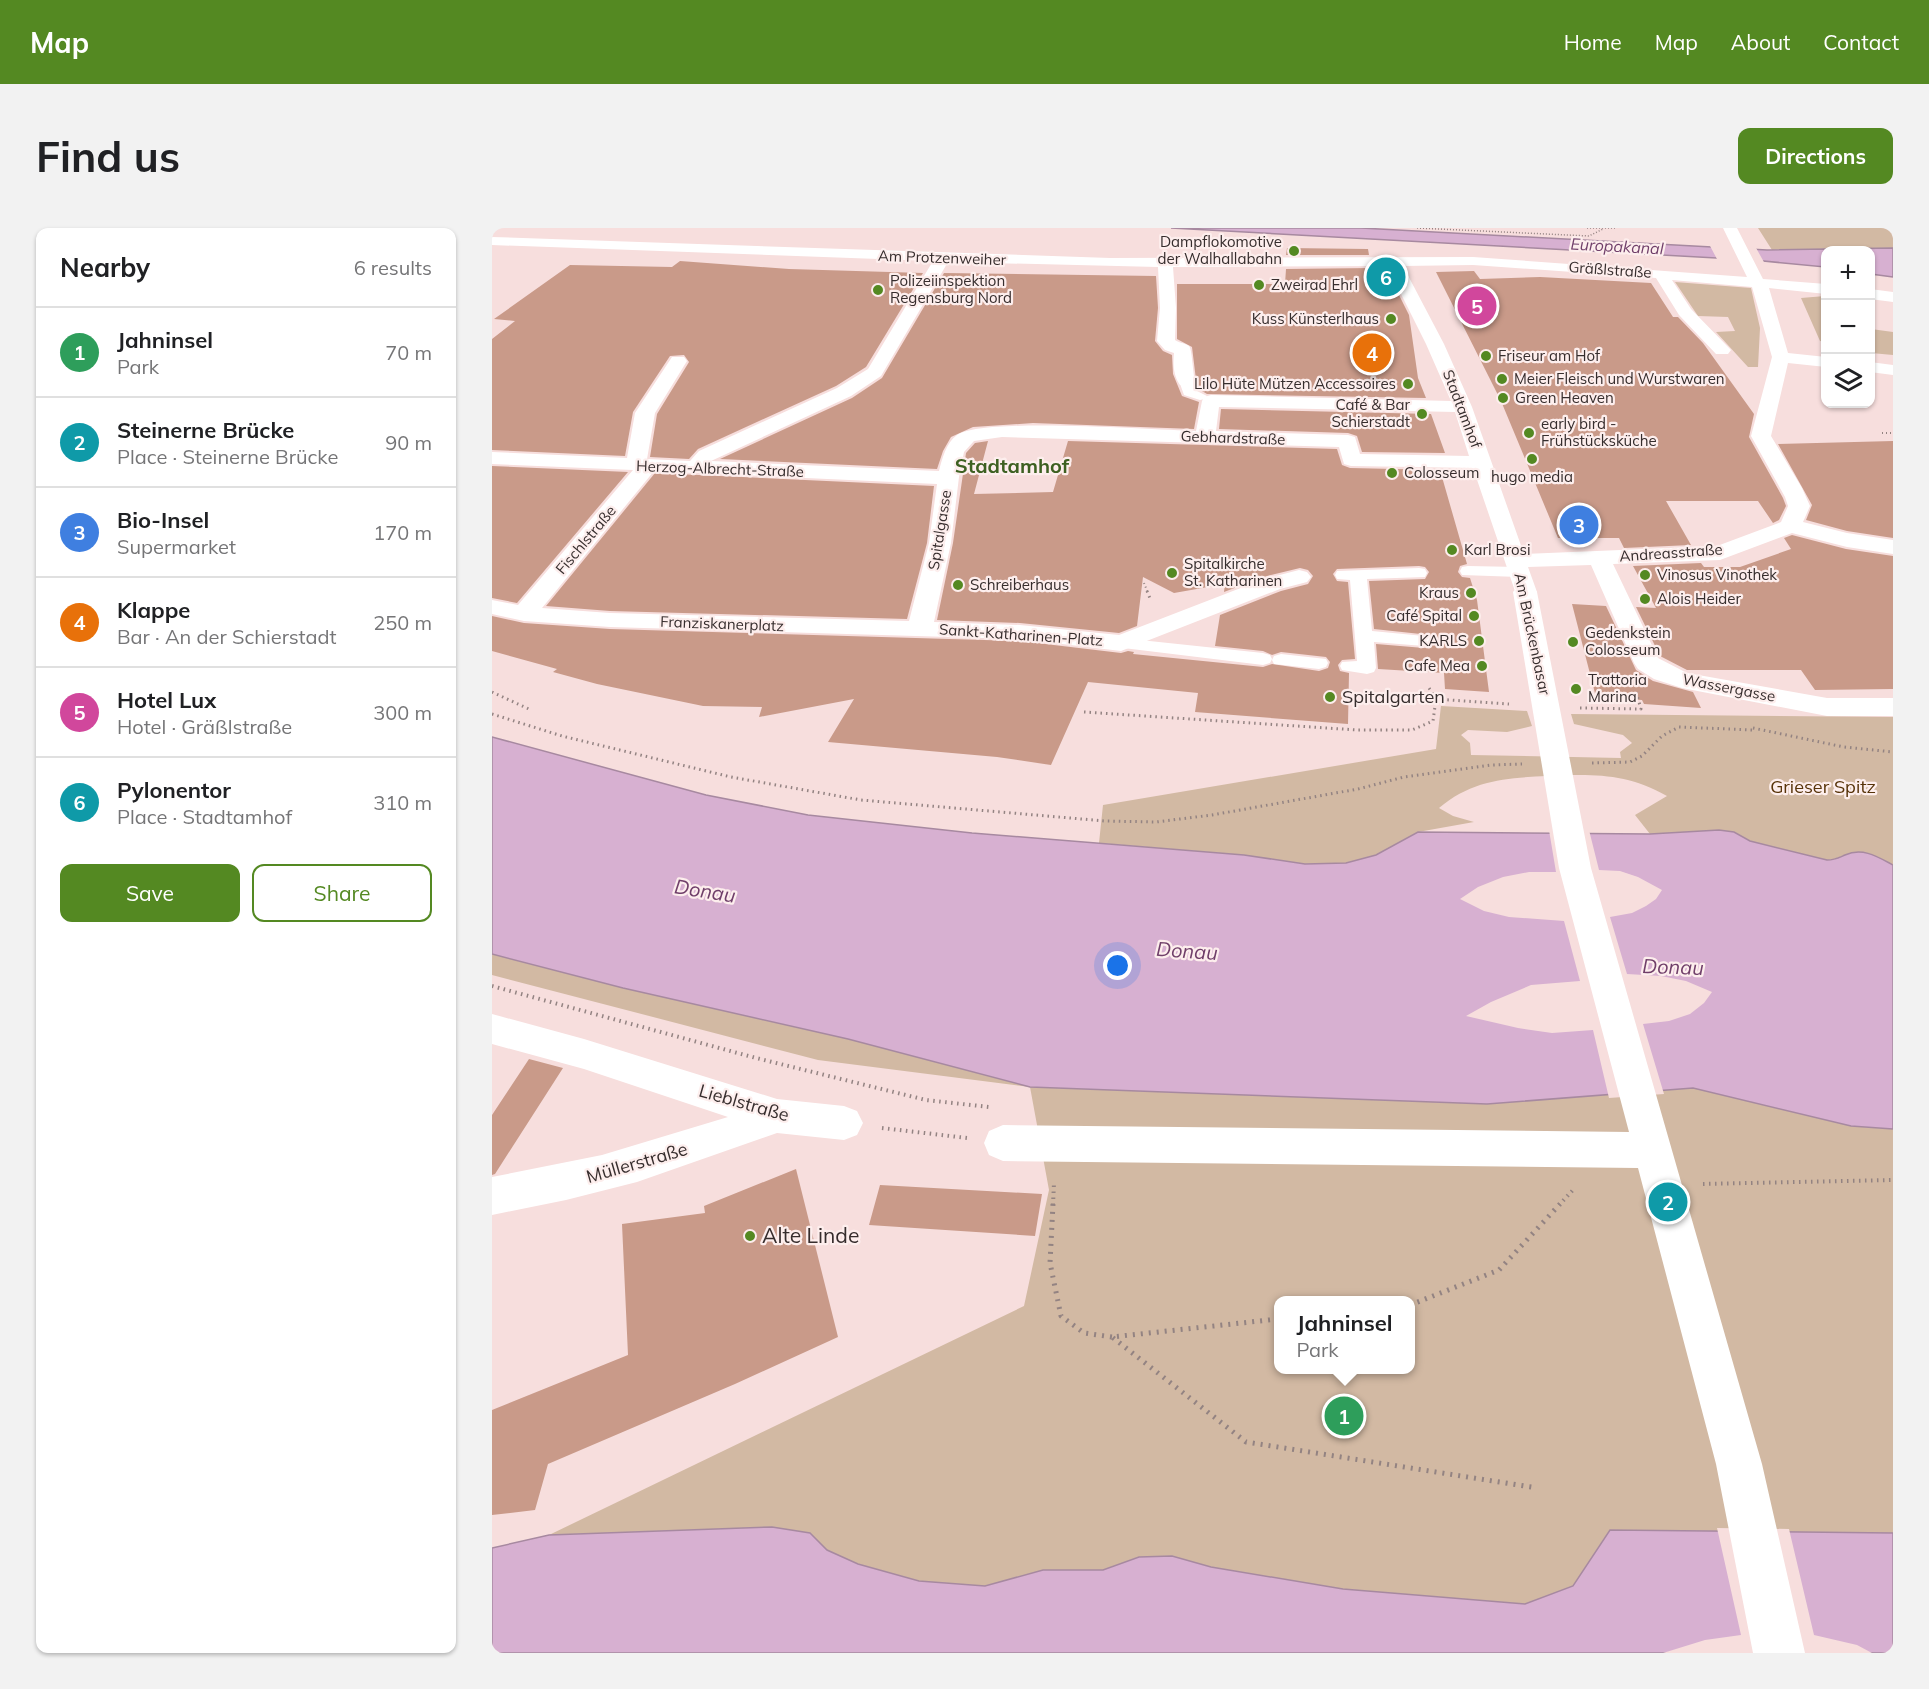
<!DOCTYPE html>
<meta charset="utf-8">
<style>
:root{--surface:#fff;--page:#f2f2f2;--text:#202124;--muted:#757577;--line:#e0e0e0;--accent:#548922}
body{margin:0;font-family:Mulish,sans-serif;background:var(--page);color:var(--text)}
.controls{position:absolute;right:18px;top:18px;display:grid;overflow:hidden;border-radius:12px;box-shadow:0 2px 4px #0004}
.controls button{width:54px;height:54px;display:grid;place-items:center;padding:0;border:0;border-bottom:2px solid var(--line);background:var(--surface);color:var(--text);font:30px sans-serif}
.you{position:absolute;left:626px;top:738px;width:21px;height:21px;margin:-15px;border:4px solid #fff;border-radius:50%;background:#1a73e8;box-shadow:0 0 0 9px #1a73e833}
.badge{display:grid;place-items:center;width:39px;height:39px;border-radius:50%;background:var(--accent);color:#fff;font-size:20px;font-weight:700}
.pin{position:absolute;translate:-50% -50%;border:3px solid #fff;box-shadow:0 2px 6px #0006}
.popup{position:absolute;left:782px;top:1068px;width:141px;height:78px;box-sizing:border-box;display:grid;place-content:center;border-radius:12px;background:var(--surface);filter:drop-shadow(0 2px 4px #0005);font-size:20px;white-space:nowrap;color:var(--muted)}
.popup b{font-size:22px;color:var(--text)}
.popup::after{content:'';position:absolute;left:50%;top:100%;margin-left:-12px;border:12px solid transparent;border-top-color:var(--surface)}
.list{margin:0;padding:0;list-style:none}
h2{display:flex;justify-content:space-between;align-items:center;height:78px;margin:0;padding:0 24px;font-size:26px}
h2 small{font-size:20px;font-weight:400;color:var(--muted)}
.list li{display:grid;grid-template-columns:39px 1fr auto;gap:18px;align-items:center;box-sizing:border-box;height:90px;padding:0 24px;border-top:2px solid var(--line)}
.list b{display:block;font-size:22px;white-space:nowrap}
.list p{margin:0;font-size:20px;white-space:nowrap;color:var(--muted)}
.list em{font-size:20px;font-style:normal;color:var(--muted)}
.actions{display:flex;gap:12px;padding:18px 24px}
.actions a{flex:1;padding:14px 0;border:2px solid var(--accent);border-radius:12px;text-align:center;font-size:21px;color:var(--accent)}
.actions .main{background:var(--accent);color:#fff}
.icon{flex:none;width:33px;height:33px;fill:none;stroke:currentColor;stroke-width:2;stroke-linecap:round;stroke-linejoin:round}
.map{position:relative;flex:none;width:1401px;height:1425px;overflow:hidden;border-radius:12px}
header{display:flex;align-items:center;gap:36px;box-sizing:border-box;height:84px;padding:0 30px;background:var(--accent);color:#fff}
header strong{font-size:28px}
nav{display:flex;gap:33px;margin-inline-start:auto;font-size:21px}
.intro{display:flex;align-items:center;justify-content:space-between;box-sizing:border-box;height:144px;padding:0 36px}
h1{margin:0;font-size:42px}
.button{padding:15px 27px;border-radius:12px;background:var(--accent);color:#fff;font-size:21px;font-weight:700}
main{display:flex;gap:36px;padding:0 36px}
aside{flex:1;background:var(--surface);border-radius:12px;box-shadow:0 2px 4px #0004}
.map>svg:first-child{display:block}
</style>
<header>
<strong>Map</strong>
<nav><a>Home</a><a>Map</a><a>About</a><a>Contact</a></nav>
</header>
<div class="intro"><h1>Find us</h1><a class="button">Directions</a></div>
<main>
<aside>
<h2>Nearby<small>6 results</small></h2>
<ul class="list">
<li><span class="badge" style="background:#2e9e5b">1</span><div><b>Jahninsel</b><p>Park</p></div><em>70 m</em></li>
<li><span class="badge" style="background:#0f9aa8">2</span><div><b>Steinerne Brücke</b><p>Place · Steinerne Brücke</p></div><em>90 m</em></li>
<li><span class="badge" style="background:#3f7fe0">3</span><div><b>Bio-Insel</b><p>Supermarket</p></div><em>170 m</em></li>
<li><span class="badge" style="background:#e8710a">4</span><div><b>Klappe</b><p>Bar · An der Schierstadt</p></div><em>250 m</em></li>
<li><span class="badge" style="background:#d1479c">5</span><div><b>Hotel Lux</b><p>Hotel · Gräßlstraße</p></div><em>300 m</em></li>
<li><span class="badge" style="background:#0f9aa8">6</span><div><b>Pylonentor</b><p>Place · Stadtamhof</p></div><em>310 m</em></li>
</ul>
<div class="actions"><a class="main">Save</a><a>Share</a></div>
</aside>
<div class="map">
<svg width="1401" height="1425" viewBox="0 0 1401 1425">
<rect width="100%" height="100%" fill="#f7dedd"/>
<path fill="#d2b9a3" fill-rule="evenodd" d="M1266,0H1401V20L1280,22Z
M1183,54L1259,60L1268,100L1266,139H1256L1224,104L1243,103L1236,89L1206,88Z
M1333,68H1334L1333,114L1328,113L1309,70Z
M1379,101L1401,104V127L1379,125Z
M949,478L1035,483L1040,498L1015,504L976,502L969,507L978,515L979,527L1129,530L1128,524L1140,515L1131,507L1082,496L1079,486L1401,489V637C1386,629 1371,623 1353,627C1346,629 1343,632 1335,632L1258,613L1242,604L1227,602L1158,606L1143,587L1175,568C1135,545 1100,546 1055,548C1014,550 980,552 947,580L961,588L982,594L926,604L884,627L854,635L813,636L752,627L607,615L611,577L944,521Z
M0,726L131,760L356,811L538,859L995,876L1201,860L1359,898L1401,901V1305L1118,1302L1081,1358L1033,1376L851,1361L719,1339L680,1328L647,1329L611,1342H551L493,1358L427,1353L366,1336L335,1322L318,1305L280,1299L57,1307L532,1078L557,962L538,859L326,832L0,747ZM786,1072H918V1142H786Z"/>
<path fill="#d7b0d1" stroke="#a789a0" stroke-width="1.5" d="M679,0H869L1275,22L1401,20V49L1379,46L1378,22H1334L1333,39L1261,32Z
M0,509L214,567L316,587L480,605L752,627L813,636L854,635L884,627L926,604L1158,606L1227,602L1242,604L1258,613L1335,632C1343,632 1346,630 1353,627C1371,619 1386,629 1401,637V901L1359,898L1201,860L995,876L538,859L356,811L131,760L0,726Z
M280,1299L318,1305L335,1322L366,1336L427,1353L493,1358L551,1342H611L647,1329L680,1328L719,1339L851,1361L1033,1376L1081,1358L1118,1302L1401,1305V1425H0V1320L57,1307Z"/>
<path fill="#f7dedd" d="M1217,16L1263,18L1273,36L1226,33Z
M1057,602H1097L1107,642L1128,643L1146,649L1170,662L1164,671L1154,678L1140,685L1118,689L1135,746L1169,748L1194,753L1220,764L1212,775L1198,786L1177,793L1151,796L1172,866L1117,870L1101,802L1060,805L1026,800L974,788L999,774L1039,757L1088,753L1072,693L1017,689L992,683L968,671L986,659L1011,649L1037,644H1064Z
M1225,1300L1297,1301L1322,1407L1365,1417L1380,1425H1171L1213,1412L1249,1407Z"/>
<path fill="#c99a89" d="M795,20L876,21L877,27H794Z
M188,33L297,41L431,45L374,139L344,158L206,221L197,231L158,229L165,186L197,134L192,127L178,128L141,184L133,228L0,222V111L23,93L2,91L78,37L180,39Z
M880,40L882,45H896L917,87L926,150L934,170L715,166L705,160L700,119L685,111V56H793L794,41Z
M982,43L988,51L1048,49L1159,55L1181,89H1186L1211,115L1262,186L1257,209L1291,270L1294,278L1287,292L1281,295L1266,273H1174L1199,317L1132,320L1127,310H1066L1009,173L944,44Z
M452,45L664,48L666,80L663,113L671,123L680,127L681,146L690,168L707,174L702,201L541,195L481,199L459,209L451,223L445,241L228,231L360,170L390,150Z
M729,181L939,186L953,225L870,224L865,208L856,205L727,201Z
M496,213L482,266L561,264L576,213L845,221L850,237L858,240L948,242L975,336L968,338L966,344L970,349L978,350L985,372L997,464L953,461L952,445L886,441L884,416L932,420L938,419L943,414L938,407L882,401L877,353L933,351L937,344L933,339L927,338L845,341L841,346L845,353L856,354L863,431L850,432L846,437L848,443L857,445L856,496L703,484L706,465L596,454L559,537L505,529L336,514L362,471L267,489L270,479L211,478L105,456L61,444L65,441L0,423V388L32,395L118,401L528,413L629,425L636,423L642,424L641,426L771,439L780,436L827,443L836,440L838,434L834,429L789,424L780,427L771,423L723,418L728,387L789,363L816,356L821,348L816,342L808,340L771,349L732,364L733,356L682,365L651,349L645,398L627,405L528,395L445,392L461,315L474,225L483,215Z
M1401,213V310L1355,303L1314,292L1320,277L1286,216Z
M0,238L136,244L25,375L0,370Z
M163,245L442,258L435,315L415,391L118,383L54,378Z
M1300,307L1354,321L1401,328V461L1323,462L1309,442H1195L1168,428L1144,379L1164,380L1141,338L1209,335L1212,339H1248L1299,321L1292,310Z
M1080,376L1114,378L1144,442L1161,453L1201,464L1209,480L1152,476L1150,472L1104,469Z
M37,831L71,840L3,946L0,947V887Z
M304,941L346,1109L243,1156L56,1236L43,1282L0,1287V1182L136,1127L130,996L213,985L212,978Z
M388,957L550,966L543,1008L377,997Z"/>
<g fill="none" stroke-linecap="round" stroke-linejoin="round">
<path stroke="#938382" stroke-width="1.5" stroke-dasharray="1 2" stroke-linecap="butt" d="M925,0L1097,8L1111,1
M1095,0H1123"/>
<path stroke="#938382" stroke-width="2" stroke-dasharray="1 3" stroke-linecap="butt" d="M1390,205H1401
M652,355L656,365"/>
<path stroke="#938382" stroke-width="3" stroke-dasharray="1.5 4" stroke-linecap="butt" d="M655,363L659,373
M0,464L39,482
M884,467L1017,476
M1088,480L1149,481L1144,464
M592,484L865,502H920L941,493L944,471L937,460
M0,486L70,508L239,549L369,572L613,593L664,594L720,587L866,561L912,549L999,537L1030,536
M1261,500L1352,519L1401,524
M1100,535L1138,534L1150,528L1170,508L1187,499L1261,502"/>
<path stroke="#938382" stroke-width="4" stroke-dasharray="1.5 4.5" stroke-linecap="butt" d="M0,758L264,830L434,872L497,879
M390,900L475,910
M1211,956L1401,952
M561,977L562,955
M1067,977L1081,962"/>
<path stroke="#938382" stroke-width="5" stroke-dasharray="2 6" stroke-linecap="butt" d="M561,976L558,1035L569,1088L592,1105L620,1109
M918,1077L1007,1042L1068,976
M786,1091L620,1109L754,1214L1045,1260"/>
<path fill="#fff" fill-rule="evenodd" d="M694,149L699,150L703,162L715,168L713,171L708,172L692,167L687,153Z
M976,338L1027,339L1033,340L1035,344L1033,348L1027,349L970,347L968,343L970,339Z
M927,340L933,341L935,345L933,349L875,351L880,403L932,408L938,409L941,413L938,417L932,418L882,414L884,440L882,444L875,446L850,442L848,438L850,434L865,433L858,352L845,351L843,347L845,343Z
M629,410L771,425L778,427L780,431L778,435L771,437L623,419L620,415L623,411Z
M789,426L834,431L836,435L834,439L827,441L782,436L780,432L782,428Z"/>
<path fill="#fff" fill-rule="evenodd" d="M1033,357L1041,359L1045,364L1099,640L1270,1236L1313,1425H1261L1224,1236L1146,940L511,933L497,927L492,915L497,903L511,897L1137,904L1067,640L1021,364L1025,359Z"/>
<path fill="#fff" fill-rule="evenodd" d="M1231,0H1245L1271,51L1334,56V66L1277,60L1296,125L1334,129V139L1296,135L1279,208L1310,260L1318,278L1311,294L1355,305L1401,312V326L1355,319L1300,305L1228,332L1121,336L1166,430L1195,445L1335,470H1401V488H1335L1190,460L1162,451L1146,441L1142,435L1099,337L1036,339L1045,364L1041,369L1033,371L1025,369L981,240L859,238L852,236L847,219L510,209L482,213L472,224L467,249L459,315L442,394L528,397L627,407L772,351L807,342L815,344L819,349L815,354L788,361L629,423L528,411L118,399L32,393L0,386V372L26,377L141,242L0,236V224L135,230L143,185L180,129H192L195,133L163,185L155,231L198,233L207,223L345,160L376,141L441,33L0,17V9L618,30L981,29L1255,49ZM456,34L666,39L668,80L665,113L673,122L682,125C681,136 681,147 688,157H700L703,153C701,146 700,120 697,118C693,115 687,115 683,112L684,80L681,39L895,38L934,116L959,173L719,167L712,169L710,173L704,203C663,202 491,189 465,207C454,215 450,231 447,243L219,233L359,168L389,148ZM981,37L1164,50L1187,87L1224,126H1236L1239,122L1199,81L1180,52L1260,59L1280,129L1259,208L1293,269L1296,278L1289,294L1225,318L1032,326L980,179L952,116L911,38ZM727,179L963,184L977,228L868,226L863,209L856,207L724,203ZM162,243L445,256L437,315L417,393L118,385L50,380Z
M1378,61L1401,64V74L1378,71Z
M1378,134L1401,137V147L1378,144Z
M0,786L92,811L285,871L352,878L365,883L371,895L365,907L352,912L285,905L145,954L74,972L0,987V949L110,927L236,889L92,841L0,816Z"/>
</g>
<g fill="#548922" stroke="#fdeeed" stroke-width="2">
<circle cx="802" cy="23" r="6"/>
<circle cx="767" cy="57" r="6"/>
<circle cx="386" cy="62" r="6"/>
<circle cx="899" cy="91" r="6"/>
<circle cx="994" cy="128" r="6"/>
<circle cx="1010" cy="151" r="6"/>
<circle cx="916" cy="156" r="6"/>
<circle cx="1011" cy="170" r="6"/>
<circle cx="930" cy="186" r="6"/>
<circle cx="1037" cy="205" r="6"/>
<circle cx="1040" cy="231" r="6"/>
<circle cx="900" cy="245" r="6"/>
<circle cx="960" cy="322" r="6"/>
<circle cx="680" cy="345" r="6"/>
<circle cx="1153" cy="347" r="6"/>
<circle cx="466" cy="357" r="6"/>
<circle cx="979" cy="365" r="6"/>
<circle cx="1153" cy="371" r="6"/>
<circle cx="982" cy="388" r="6"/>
<circle cx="987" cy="413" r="6"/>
<circle cx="1081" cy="414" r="6"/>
<circle cx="990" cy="438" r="6"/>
<circle cx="1084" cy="461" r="6"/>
<circle cx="838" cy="469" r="6"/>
<circle cx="258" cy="1008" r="6"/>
</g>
<g text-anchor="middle" stroke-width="4.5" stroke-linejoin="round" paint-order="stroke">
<g font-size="15" fill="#362d2d" stroke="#fdeeed" text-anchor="start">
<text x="790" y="19" text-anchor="end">Dampflokomotive<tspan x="790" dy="17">der Walhallabahn</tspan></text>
<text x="398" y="58">Polizeiinspektion<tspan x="398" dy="17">Regensburg Nord</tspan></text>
<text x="779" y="62">Zweirad Ehrl</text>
<text x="887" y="96" text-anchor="end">Kuss Künsterlhaus</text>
<text x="1006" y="133">Friseur am Hof</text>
<text x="1022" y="156">Meier Fleisch und Wurstwaren</text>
<text x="904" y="161" text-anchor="end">Lilo Hüte Mützen Accessoires</text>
<text x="1023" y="175">Green Heaven</text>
<text x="918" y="182" text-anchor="end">Café &amp; Bar<tspan x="918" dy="17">Schierstadt</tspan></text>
<text x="1049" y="201">early bird -<tspan x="1049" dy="17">Frühstücksküche</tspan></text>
<text x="912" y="250">Colosseum</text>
<text x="1040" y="254" text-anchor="middle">hugo media</text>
<text x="972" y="327">Karl Brosi</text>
<text x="692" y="341">Spitalkirche<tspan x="692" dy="17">St. Katharinen</tspan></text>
<text x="1165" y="352">Vinosus Vinothek</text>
<text x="478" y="362">Schreiberhaus</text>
<text x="967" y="370" text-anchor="end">Kraus</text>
<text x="1165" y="376">Alois Heider</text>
<text x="970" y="393" text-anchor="end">Café Spital</text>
<text x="1093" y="410">Gedenkstein<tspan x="1093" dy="17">Colosseum</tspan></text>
<text x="975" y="418" text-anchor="end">KARLS</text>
<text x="978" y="443" text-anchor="end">Cafe Mea</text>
<text x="1096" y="457">Trattoria<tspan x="1096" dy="17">Marina</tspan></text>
</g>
<g font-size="15" fill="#362d2d" stroke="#fdeeed">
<text transform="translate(450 30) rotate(2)" y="5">Am Protzenweiher</text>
<text transform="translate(1118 42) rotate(4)" y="5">Gräßlstraße</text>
<text transform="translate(970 181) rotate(69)" y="5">Stadtamhof</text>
<text transform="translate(741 210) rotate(2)" y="5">Gebhardstraße</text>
<text transform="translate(228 241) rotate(2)" y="5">Herzog-Albrecht-Straße</text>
<text transform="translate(448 302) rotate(-81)" y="5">Spitalgasse</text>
<text transform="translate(94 312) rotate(-50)" y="5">Fischlstraße</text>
<text transform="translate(1179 325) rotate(-4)" y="5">Andreasstraße</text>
<text transform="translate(230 396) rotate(2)" y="5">Franziskanerplatz</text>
<text transform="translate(1040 406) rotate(78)" y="5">Am Brückenbasar</text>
<text transform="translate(529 407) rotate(4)" y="5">Sankt-Katharinen-Platz</text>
<text transform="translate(1237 460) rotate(11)" y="5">Wassergasse</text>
</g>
<g font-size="16" font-style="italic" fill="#703f6a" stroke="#fdeeed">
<text transform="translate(1125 18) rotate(3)" y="6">Europakanal</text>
</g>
<g font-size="18" fill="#362d2d" stroke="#fdeeed" text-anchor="start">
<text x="850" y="475">Spitalgarten</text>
</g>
<g font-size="18" fill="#573309" stroke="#fdeeed">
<text x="1331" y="565">Grieser Spitz</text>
</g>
<g font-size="18" fill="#362d2d" stroke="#fdeeed">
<text transform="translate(252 875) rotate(16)" y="6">Lieblstraße</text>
<text transform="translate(145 935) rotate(-16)" y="6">Müllerstraße</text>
</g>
<g font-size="20" font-weight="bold" fill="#3d6021" stroke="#fdeeed">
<text x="520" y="245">Stadtamhof</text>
</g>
<g font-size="20" font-style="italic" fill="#703f6a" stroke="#fdeeed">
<text transform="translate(213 663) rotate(9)" y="7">Donau</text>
<text transform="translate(695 723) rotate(4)" y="7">Donau</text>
<text transform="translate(1181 739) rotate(2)" y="7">Donau</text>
</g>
<g font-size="21" fill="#362d2d" stroke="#fdeeed" text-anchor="start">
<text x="270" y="1015">Alte Linde</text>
</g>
</g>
</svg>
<div class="controls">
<button>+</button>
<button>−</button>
<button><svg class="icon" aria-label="layers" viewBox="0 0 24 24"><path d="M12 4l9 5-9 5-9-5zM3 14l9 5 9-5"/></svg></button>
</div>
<div class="you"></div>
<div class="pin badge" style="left:852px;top:1188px;background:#2e9e5b">1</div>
<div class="popup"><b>Jahninsel</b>Park</div>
<div class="pin badge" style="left:1176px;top:974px;background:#0f9aa8">2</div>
<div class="pin badge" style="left:1087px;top:297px;background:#3f7fe0">3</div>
<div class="pin badge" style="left:880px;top:125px;background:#e8710a">4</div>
<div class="pin badge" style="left:985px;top:78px;background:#d1479c">5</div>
<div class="pin badge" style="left:894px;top:49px;background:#0f9aa8">6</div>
</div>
</main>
